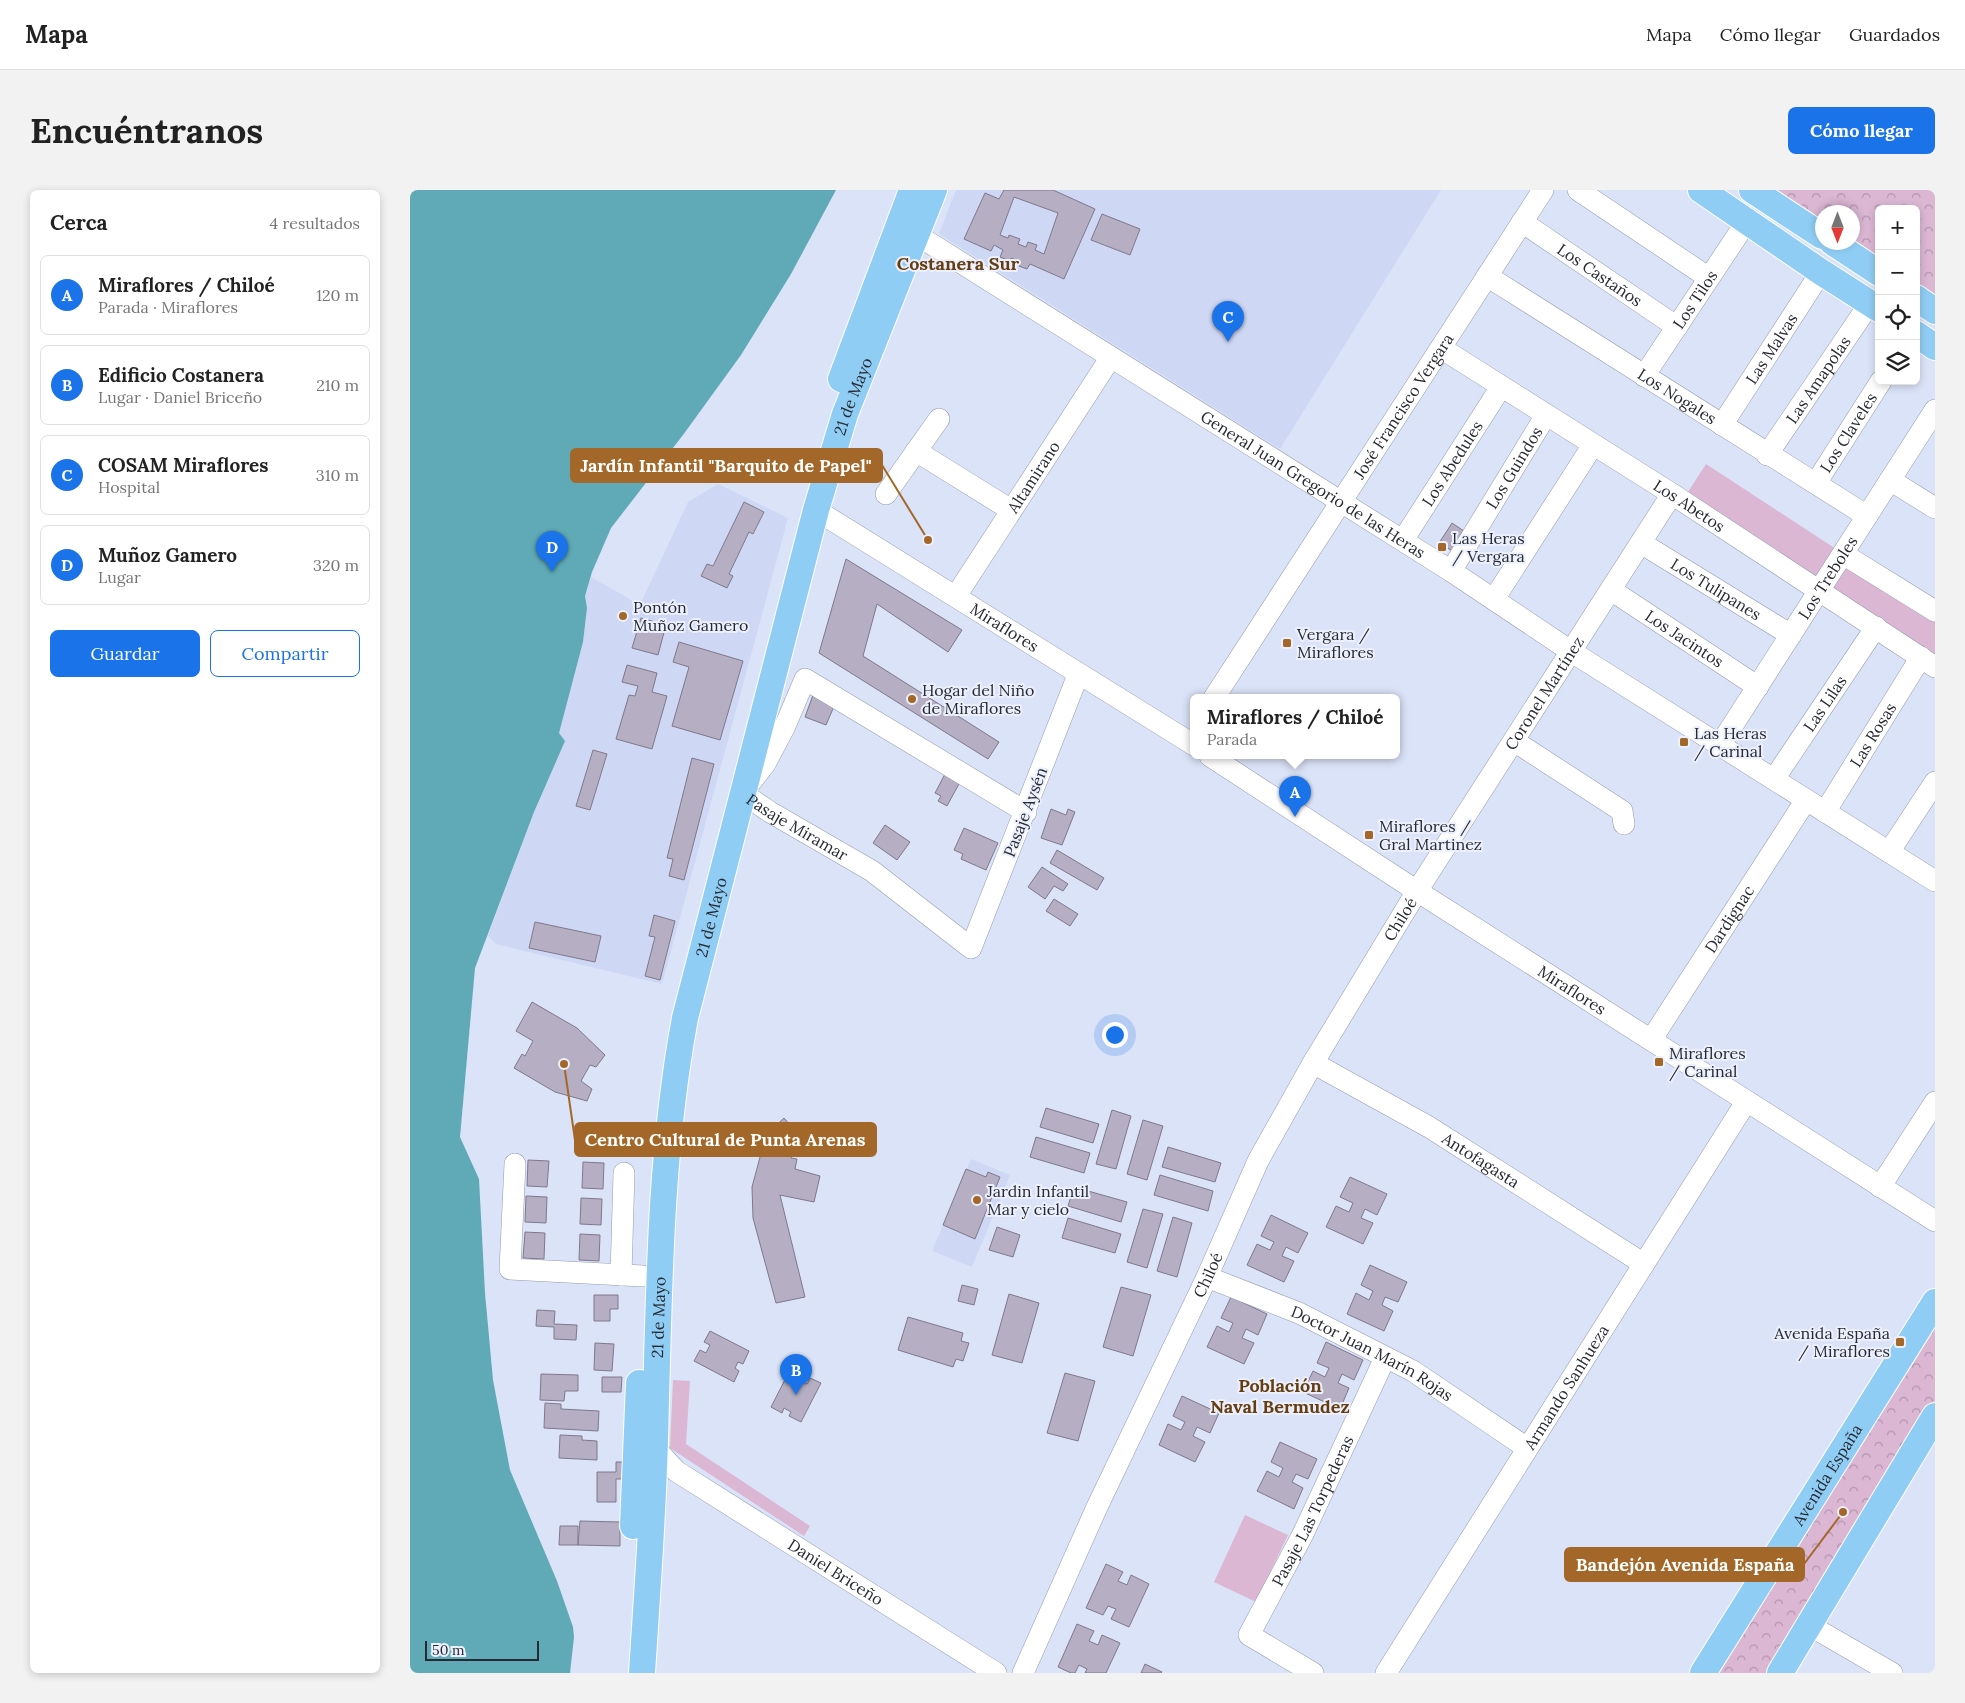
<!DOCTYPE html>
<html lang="es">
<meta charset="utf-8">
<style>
:root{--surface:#fff;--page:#f2f2f2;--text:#222;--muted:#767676;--line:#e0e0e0;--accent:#1a73e8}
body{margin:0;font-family:Lora,serif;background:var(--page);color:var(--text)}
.controls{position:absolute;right:15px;top:15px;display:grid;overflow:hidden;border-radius:8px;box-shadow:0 2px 8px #0003}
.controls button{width:45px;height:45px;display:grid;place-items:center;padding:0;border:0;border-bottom:1px solid var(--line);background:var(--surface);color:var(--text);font:25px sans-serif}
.compass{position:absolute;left:1405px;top:15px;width:45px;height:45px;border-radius:50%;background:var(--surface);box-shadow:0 2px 8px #0003;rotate:180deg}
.scale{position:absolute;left:15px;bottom:12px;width:114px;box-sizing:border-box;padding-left:5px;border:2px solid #272a32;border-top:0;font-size:14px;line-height:18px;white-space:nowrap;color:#272a32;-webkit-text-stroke:4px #ecf0fd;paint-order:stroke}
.you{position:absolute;left:704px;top:844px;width:18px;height:18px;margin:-12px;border:4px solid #fff;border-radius:50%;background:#1a73e8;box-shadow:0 0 0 8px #1a73e833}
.badge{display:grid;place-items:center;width:32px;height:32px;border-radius:50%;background:var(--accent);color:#fff;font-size:16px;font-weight:700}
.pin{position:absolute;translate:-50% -41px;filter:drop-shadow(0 1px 2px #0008)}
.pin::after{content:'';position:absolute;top:26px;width:18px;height:15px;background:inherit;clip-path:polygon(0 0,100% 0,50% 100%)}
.popup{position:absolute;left:780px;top:504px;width:210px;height:65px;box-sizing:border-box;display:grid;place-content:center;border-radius:8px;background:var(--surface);filter:drop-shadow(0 1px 4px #0005);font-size:16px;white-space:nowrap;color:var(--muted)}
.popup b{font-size:19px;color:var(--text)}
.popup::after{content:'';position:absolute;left:50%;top:100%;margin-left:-10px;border:10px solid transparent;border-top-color:var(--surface)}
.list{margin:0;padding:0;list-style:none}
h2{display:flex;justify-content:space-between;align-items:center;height:65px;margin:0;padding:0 20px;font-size:21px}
h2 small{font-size:16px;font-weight:400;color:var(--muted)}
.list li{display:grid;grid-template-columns:32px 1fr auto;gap:15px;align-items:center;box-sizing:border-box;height:80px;margin:0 10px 10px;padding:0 10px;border:1px solid var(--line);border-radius:8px}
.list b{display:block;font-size:19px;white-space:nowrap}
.list p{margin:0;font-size:16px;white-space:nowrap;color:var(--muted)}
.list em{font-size:16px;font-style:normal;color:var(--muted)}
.actions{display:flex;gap:10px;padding:15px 20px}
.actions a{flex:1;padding:11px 0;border:1px solid var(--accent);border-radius:8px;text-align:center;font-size:18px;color:var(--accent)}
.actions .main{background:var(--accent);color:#fff}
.icon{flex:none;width:28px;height:28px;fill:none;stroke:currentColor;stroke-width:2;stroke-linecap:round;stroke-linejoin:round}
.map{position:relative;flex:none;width:1525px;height:1483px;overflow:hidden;border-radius:8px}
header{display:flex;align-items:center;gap:30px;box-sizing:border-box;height:70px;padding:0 25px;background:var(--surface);border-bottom:1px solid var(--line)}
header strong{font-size:24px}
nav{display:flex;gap:28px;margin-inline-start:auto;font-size:18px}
.intro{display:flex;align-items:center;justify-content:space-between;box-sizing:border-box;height:120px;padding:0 30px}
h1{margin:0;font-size:35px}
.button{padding:12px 22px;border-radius:8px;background:var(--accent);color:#fff;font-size:18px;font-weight:700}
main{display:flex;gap:30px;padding:0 30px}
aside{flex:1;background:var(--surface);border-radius:8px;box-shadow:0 2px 8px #0003}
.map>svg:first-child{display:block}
</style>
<header>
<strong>Mapa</strong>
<nav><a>Mapa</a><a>Cómo llegar</a><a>Guardados</a></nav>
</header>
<div class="intro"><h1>Encuéntranos</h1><a class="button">Cómo llegar</a></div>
<main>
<aside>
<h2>Cerca<small>4 resultados</small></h2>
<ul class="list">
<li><span class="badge">A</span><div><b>Miraflores / Chiloé</b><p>Parada · Miraflores</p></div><em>120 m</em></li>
<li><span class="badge">B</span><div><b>Edificio Costanera</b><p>Lugar · Daniel Briceño</p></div><em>210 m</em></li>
<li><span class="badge">C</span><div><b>COSAM Miraflores</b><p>Hospital</p></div><em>310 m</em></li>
<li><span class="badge">D</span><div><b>Muñoz Gamero</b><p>Lugar</p></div><em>320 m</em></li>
</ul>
<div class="actions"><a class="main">Guardar</a><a>Compartir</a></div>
</aside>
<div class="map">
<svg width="1525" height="1483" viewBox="0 0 1525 1483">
<defs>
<pattern id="park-crowns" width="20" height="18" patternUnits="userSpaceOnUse" patternTransform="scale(1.25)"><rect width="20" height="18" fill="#dbb7d4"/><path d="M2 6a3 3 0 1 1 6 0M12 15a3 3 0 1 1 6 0" fill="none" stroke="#b295ad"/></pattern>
</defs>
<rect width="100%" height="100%" fill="#dbe3f8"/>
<path fill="#ced7f4" d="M546,0H1031L870,259L529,44Z
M308,294L378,328L252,794L86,754L78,746L124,622L154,551L148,543L173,452L177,418L175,406L181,387L230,415L278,312Z
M561,969L600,985L562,1077L522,1061Z"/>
<path fill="#dbb7d4" d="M1296,274L1426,359L1406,389L1276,305Z
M1437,370L1525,427V464L1420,397Z
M263,1190L280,1191L276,1254L400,1336L394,1346L260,1258Z
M835,1325L878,1345L846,1412L804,1392Z"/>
<path fill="url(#park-crowns)" d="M1364,0H1525V106L1506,94V19H1469V69L1443,52L1442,22H1412V32Z
M1525,1132V1211L1365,1483H1304Z"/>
<path fill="#5faab6" d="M0,0H426L381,84L331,165L273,245L201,338L182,382L175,406L177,418L173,452L149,543L155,551L124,622L65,778L50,947L69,989L75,1103L83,1190L100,1280L147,1391L163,1437L164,1447L160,1483H0Z"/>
<path fill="#b6afc4" stroke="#7f788b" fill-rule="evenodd" d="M594,0H643L685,19L654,89L620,74L617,79L609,76L611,72L601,68L600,71L590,67L593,60L584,55L581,61L554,49L575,3L589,9ZM604,7L648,23L634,64L625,60L627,55L618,52L616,57L608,54L610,49L599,45L598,48L590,45Z
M692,24L730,39L720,65L681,50Z
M334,312L354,322L343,344L339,342L319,384L323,386L317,398L291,386L297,374L303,376Z
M1042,333L1057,343L1044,362L1029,353Z
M436,369L552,440L538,462L467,414L453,466L589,552L578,569L409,463Z
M231,428L256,435L248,465L222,458Z
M269,452L333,471L310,550L262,536L279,477L263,472Z
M217,475L247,483L242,502L257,506L242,559L206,549L219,505L225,506L228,496L212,492Z
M403,505L425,514L416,535L395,527Z
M183,560L197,564L180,620L166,616Z
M282,568L304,574L274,690L259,686L263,669L257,668Z
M535,584L550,592L537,616L528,611L531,606L525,603Z
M641,619L656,625L658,619L665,622L652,655L631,648Z
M475,635L500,652L487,670L463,653Z
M554,638L588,653L576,680L551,669L553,664L544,660Z
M647,660L694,688L687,700L640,673Z
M632,677L658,694L653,701L644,696L635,709L618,697Z
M644,709L668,724L660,736L636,721Z
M244,725L265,731L250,790L235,786L245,747L239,746Z
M125,732L191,746L185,772L119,758Z
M122,812L167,838L195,865L186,877L180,875L171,891L182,899L177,911L145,902L104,878L112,864L115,866L123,851L106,841Z
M636,918L689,934L683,953L630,937Z
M702,920L721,926L706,979L686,974Z
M374,928L389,945L385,949L381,968L387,969L385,979L410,986L404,1012L370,1005L395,1107L366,1113L343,1028L342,997L356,945Z
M733,930L753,936L737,990L717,984Z
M626,947L680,963L674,983L620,967Z
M758,957L811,973L805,992L752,977Z
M118,970L139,971L137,997L117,996Z
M173,972L194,973L193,999L172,998Z
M556,979L576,987L578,982L590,987L565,1049L533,1035Z
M750,985L803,1001L798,1021L744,1005Z
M940,987L977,1004L967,1025L955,1019L951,1028L963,1033L953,1054L916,1037L926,1016L939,1022L943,1013L930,1007Z
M664,997L717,1012L711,1032L658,1016Z
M116,1006L137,1007L136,1033L115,1032Z
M171,1008L192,1009L191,1035L170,1034Z
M733,1019L753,1024L737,1078L717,1072Z
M861,1025L898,1043L888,1063L876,1057L872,1066L884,1071L874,1092L837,1075L847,1054L860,1060L864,1052L851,1046Z
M763,1027L782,1033L767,1087L747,1081Z
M658,1028L711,1044L705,1063L652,1048Z
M587,1037L610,1045L603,1067L579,1060Z
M115,1042L135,1043L134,1069L113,1068Z
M170,1044L190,1045L189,1071L169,1070Z
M960,1075L997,1092L988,1112L975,1107L972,1115L983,1121L974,1141L937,1124L946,1103L959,1110L963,1101L951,1095Z
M552,1095L568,1099L564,1115L548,1111Z
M711,1097L741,1105L723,1166L693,1157Z
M599,1104L629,1113L612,1173L582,1165Z
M184,1105H208V1119H200V1131H184Z
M821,1107L857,1124L848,1145L836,1139L832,1148L844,1153L834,1174L797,1157L807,1136L819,1142L823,1133L811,1128Z
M127,1120L145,1121L144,1134L167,1135L166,1150L144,1149V1137L126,1136Z
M498,1127L553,1143L551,1151L559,1153L553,1171L546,1169L543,1177L488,1160Z
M300,1141L339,1161L333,1174L328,1172L325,1178L329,1181L324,1192L284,1171L290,1160L296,1163L300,1155L294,1152Z
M916,1152L953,1170L944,1190L932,1184L928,1193L939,1198L930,1219L893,1202L903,1181L915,1187L919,1178L907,1173Z
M185,1153L204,1154L202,1181L184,1180Z
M381,1178L393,1184L390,1190L397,1194L400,1188L411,1193L391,1232L379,1226L381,1222L374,1218L372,1223L361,1217Z
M655,1183L685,1191L668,1251L637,1243Z
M131,1184L168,1185V1201H155L154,1211L130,1210Z
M192,1187H212L211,1202H192Z
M772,1206L809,1223L800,1243L787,1237L783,1246L795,1252L785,1272L749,1255L758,1234L771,1240L775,1232L763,1226Z
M135,1213L151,1214V1219L189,1221L188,1241L134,1238Z
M150,1245L172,1246V1250L187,1251V1270L149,1268Z
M870,1252L907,1269L898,1289L886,1284L882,1292L893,1298L884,1319L847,1301L857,1281L869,1287L873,1278L861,1272Z
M206,1272H218L217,1289H206V1312H187V1282H206Z
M170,1331L210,1332V1356L168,1355Z
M150,1336H168V1355H149Z
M696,1374L713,1382L708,1391L717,1395L721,1385L739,1394L719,1437L701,1429L706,1419L698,1416L693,1425L676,1418Z
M667,1434L684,1441L679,1451L688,1455L692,1445L710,1453L696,1483H675L677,1479L669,1475L665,1483H661L648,1477Z
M735,1474L752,1482L751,1483H731Z"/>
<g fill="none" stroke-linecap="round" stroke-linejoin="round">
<g stroke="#959cb0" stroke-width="22">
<g id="minor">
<path d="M1168,0L1299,88"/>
<path id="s1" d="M1112,32L1267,137"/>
<path id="s2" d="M507,45L1041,381L1162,462L1525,691"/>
<path id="s3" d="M1077,86L1457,326"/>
<path id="s4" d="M1031,158L1262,304L1525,477"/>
<path id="s5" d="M1234,186L1337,31"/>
<path id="s6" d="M1312,235L1411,82"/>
<path d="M506,261L601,320"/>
<path id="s7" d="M1357,265L1460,113"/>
<path d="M1480,290L1525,318"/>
<path id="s8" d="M1406,293L1471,191"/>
<path d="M476,304L529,229"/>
<path id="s9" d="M406,320L784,555"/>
<path id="s10" d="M993,350L1091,197"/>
<path id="s11" d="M1231,353L1381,445"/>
<path d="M1433,364L1525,421"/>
<path id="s12" d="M1041,381L1136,225"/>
<path id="s13" d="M1201,400L1348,497"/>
<path id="s14" d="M546,406L701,167"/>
<path d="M1084,409L1183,255"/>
<path id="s15" d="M804,508L1133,0"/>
<path d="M1104,551L1212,621L1214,634"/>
<path id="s16" d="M1310,555L1525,220"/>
<path id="s17" d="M800,566L1007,701L1525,1031"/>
<path id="s18" d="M1364,589L1466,437"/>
<path id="s19" d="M616,622L395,489L375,536L355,574L332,603L360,622L462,681L561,758L668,485"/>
<path id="s20" d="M1415,622L1511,467"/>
<path d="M1479,662L1525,592"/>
<path id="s21" d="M1241,850L1396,610"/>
<path id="s22" d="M903,873L1019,937L1234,1074"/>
<path d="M105,974L100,1079L233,1086"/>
<path d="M1470,997L1525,912"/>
<path d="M211,1085L214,983"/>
<path id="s23" d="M797,1087L889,1123L1003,1181L1117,1258"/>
<path id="s24" d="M245,1258L266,1281L586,1483"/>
<path d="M1399,1435L1482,1483"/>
<path id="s25" d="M613,1483L687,1317L797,1087L848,971L903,873L1007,701L1262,304"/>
<path id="s26" d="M903,1483L839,1445L893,1344L975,1168"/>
<path id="s27" d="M976,1483L1336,912"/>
</g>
</g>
<g stroke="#fff" stroke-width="28">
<g id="major">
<path d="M1291,0L1411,82L1469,119"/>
<path d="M1342,0L1412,46"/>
<path d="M1422,52L1469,83"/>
<path d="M1506,108L1525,121"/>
<path d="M1506,144L1525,157"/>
<path d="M431,189L502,0"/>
<path d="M223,1336L229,1193"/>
<path id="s28" d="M232,1483C237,1405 243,1327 245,1249C249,1108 249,967 275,828L406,320L435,224L524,0"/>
<path id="s29" d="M1293,1483L1525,1112"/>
<path d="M1370,1483L1525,1226"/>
</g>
</g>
<use href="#minor" stroke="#fff" stroke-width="21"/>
<use href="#major" stroke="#90cdf4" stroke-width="26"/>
</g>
<g fill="#a36829" stroke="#ecf0fd" stroke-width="2">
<rect x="1027" y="352" width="10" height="10" rx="2.5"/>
<circle cx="213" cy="426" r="5"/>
<rect x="872" y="448" width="10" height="10" rx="2.5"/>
<circle cx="502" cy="509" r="5"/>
<rect x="1269" y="547" width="10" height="10" rx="2.5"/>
<rect x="954" y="640" width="10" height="10" rx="2.5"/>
<rect x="1244" y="867" width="10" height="10" rx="2.5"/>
<circle cx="567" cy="1010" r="5"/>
<rect x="1485" y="1147" width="10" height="10" rx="2.5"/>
</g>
<g text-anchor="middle" stroke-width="4" stroke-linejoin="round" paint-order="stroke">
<g font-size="16" fill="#272a32" stroke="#ecf0fd">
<text dy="6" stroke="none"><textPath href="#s1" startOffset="94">Los Castaños</textPath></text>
<text dy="6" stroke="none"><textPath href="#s5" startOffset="92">Los Tilos</textPath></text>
<text dy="6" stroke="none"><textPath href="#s6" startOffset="91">Las Malvas</textPath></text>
<text dy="6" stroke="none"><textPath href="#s7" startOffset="91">Las Amapolas</textPath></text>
<text dy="6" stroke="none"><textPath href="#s28" startOffset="1301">21 de Mayo</textPath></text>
<text dy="6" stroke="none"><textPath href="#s3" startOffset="225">Los Nogales</textPath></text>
<text dy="6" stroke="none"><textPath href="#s15" startOffset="348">José Francisco Vergara</textPath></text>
<text dy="6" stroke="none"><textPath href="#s8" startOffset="60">Los Claveles</textPath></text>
<text dy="6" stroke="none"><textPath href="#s10" startOffset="91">Los Abedules</textPath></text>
<text dy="6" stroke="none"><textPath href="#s12" startOffset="121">Los Guindos</textPath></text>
<text dy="6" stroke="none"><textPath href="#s14" startOffset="142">Altamirano</textPath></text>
<text dy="6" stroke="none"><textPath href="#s2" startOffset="468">General Juan Gregorio de las Heras</textPath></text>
<text dy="6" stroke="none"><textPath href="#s4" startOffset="294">Los Abetos</textPath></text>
<text dy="6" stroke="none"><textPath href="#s16" startOffset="199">Los Treboles</textPath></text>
<text dy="6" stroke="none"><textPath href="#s11" startOffset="88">Los Tulipanes</textPath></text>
<text dy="6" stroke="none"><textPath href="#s9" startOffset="222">Miraflores</textPath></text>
<text dy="6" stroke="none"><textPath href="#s13" startOffset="88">Los Jacintos</textPath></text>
<text dy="6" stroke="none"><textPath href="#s25" startOffset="1112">Coronel Martínez</textPath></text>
<text dy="6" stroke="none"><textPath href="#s18" startOffset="91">Las Lilas</textPath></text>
<text dy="6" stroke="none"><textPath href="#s20" startOffset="91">Las Rosas</textPath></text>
<text transform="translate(615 622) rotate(-69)" y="6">Pasaje Aysén</text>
<text dy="6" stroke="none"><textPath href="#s19" startOffset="454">Pasaje Miramar</textPath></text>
<text dy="6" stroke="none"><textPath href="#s28" startOffset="761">21 de Mayo</textPath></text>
<text dy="6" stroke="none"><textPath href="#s25" startOffset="844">Chiloé</textPath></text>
<text dy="6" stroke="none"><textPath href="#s21" startOffset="144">Dardignac</textPath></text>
<text dy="6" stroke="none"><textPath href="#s17" startOffset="431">Miraflores</textPath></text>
<text dy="6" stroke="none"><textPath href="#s22" startOffset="194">Antofagasta</textPath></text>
<text dy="6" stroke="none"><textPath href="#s25" startOffset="439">Chiloé</textPath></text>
<text dy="6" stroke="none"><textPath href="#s28" startOffset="356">21 de Mayo</textPath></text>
<text dy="6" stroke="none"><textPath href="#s23" startOffset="182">Doctor Juan Marín Rojas</textPath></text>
<text dy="6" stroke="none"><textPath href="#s27" startOffset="338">Armando Sanhueza</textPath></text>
<text dy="6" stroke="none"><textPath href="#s29" startOffset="234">Avenida España</textPath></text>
<text dy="6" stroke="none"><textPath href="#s26" startOffset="214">Pasaje Las Torpederas</textPath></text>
<text dy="6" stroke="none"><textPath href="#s24" startOffset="220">Daniel Briceño</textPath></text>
</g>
<g font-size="16" fill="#272a32" stroke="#ecf0fd" text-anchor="start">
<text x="1042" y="354">Las Heras<tspan x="1042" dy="18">/ Vergara</tspan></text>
<text x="223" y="423">Pontón<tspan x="223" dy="18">Muñoz Gamero</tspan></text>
<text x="887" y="450">Vergara /<tspan x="887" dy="18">Miraflores</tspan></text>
<text x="512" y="506">Hogar del Niño<tspan x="512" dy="18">de Miraflores</tspan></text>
<text x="1284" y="549">Las Heras<tspan x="1284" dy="18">/ Carinal</tspan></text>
<text x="969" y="642">Miraflores /<tspan x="969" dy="18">Gral Martinez</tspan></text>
<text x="1259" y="869">Miraflores<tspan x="1259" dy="18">/ Carinal</tspan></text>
<text x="577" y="1007">Jardin Infantil<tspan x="577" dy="18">Mar y cielo</tspan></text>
<text x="1480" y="1149" text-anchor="end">Avenida España<tspan x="1480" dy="18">/ Miraflores</tspan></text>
</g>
<g font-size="18" font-weight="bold" fill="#653d11" stroke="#ecf0fd">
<text x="548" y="80">Costanera Sur</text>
<text x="870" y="1202">Población<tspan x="870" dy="21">Naval Bermudez</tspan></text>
</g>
</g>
<path fill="none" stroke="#a36829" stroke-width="2" d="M518 350L472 275M154 874L165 950M1433 1322L1394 1374"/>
<g fill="#a36829" stroke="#ecf0fd" stroke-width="2">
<circle cx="518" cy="350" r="5"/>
<circle cx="154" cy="874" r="5"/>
<circle cx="1433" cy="1322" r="5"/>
</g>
<g fill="#a36829" stroke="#a36829" stroke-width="2">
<rect x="161" y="259" width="311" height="33" rx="5"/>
<rect x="165" y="933" width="301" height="33" rx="5"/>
<rect x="1155" y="1358" width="239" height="33" rx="5"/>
</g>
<g font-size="18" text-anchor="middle" font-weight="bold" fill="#fff">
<text x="316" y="282">Jardín Infantil "Barquito de Papel"</text>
<text x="315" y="956">Centro Cultural de Punta Arenas</text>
<text x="1275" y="1381">Bandejón Avenida España</text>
</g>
</svg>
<div class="controls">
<button>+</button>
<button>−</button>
<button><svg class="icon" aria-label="locate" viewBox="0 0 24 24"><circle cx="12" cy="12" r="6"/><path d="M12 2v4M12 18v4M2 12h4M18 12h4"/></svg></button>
<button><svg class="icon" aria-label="layers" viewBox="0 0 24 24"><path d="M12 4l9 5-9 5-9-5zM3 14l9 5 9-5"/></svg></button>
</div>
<svg class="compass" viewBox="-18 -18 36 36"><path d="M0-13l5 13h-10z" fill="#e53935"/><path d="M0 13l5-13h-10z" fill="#767676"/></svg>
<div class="scale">50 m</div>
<div class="you"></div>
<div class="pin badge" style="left:885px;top:627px">A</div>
<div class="popup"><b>Miraflores / Chiloé</b>Parada</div>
<div class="pin badge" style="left:386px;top:1205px">B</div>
<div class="pin badge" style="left:818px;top:152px">C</div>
<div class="pin badge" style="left:142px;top:382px">D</div>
</div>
</main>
